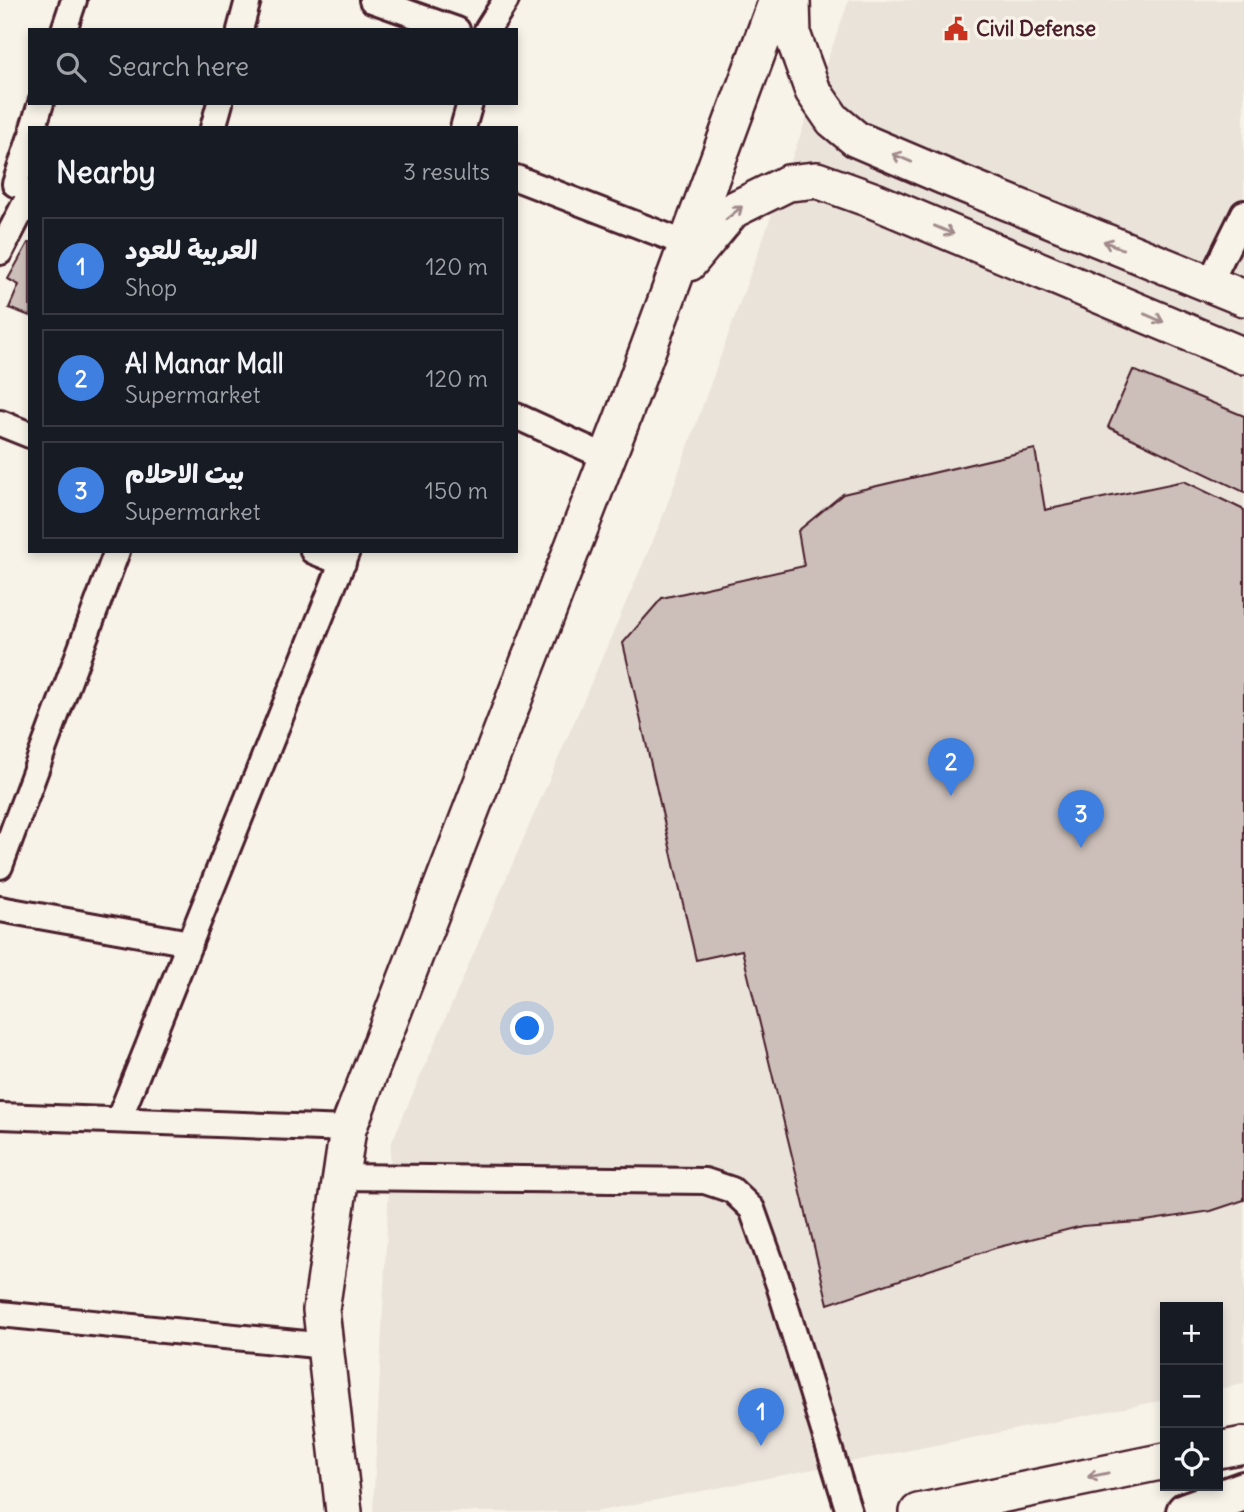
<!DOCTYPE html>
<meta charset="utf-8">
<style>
:root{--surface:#171b24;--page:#20242c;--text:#f1f3f6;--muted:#9ea1a6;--line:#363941;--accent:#1a73e8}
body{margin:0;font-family:Delius,"Playpen Sans Arabic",sans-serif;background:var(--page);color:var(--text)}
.controls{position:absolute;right:21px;bottom:21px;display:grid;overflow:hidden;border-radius:0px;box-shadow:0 4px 10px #0003}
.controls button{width:63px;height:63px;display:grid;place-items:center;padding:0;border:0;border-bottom:2px solid var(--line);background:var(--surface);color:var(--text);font:35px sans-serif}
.you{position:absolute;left:528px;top:1029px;width:24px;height:24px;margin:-18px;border:5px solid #fff;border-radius:50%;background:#1a73e8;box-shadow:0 0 0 10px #1a73e833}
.badge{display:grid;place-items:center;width:46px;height:46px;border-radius:50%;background:var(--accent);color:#fff;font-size:23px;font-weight:700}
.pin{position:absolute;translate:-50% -58px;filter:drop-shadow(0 2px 4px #0008)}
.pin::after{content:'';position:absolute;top:37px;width:24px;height:21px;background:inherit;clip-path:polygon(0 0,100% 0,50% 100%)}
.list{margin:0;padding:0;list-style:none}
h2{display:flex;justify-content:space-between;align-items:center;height:91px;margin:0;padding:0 28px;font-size:30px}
h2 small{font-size:23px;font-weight:400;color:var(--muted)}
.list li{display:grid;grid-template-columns:46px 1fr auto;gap:21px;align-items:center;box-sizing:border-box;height:98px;margin:0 14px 14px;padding:0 14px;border:2px solid var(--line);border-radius:0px}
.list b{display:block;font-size:26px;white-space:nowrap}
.list p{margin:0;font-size:23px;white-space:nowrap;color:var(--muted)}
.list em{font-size:23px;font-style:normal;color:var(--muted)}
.icon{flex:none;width:38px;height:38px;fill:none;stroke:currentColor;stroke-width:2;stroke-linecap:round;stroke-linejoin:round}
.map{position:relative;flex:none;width:1244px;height:1512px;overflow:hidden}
.search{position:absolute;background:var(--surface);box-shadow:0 4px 10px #0003;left:28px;top:28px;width:490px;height:77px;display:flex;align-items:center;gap:18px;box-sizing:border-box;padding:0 24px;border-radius:0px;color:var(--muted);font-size:26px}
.panel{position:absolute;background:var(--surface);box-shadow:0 4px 10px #0003;left:28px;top:126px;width:490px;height:427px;border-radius:0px}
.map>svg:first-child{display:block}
</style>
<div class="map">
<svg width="1244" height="1512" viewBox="0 0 1244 1512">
<rect width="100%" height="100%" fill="#f7f3e8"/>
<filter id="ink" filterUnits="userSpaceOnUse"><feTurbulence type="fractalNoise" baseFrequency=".0143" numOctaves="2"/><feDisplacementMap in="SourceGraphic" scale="14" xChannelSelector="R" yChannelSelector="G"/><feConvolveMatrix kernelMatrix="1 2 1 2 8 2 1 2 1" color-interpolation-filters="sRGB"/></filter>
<g filter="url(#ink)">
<path fill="#eae3da" d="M849,0H1244V1384L1218,1389V1307H1165V1400L595,1512H373L391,1144L660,524Z"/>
<path fill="#ccbfb9" stroke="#4a1f2b" stroke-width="2" d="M28,243H30V316L9,308L19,285L8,279Z
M1133,370L1244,416V492L1108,427Z
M1035,449L1045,510L1184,481L1244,510V1200L1211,1211L1139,1222L1082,1226L995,1248L828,1304L742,950L696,960L623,643L662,598L804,566L798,531L843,494Z"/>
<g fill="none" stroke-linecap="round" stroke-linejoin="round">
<g stroke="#4a1f2b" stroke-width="30">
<path id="street" d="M372,0L457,30
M64,30L74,0
M240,30L248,0
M487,30L506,0
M33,128L41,103
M213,128L220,103
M463,128L470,103
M516,178L687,244
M15,184L30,139
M0,252L30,194
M1209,284L1244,213
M516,416L608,458
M0,423L30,435
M313,551L343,563
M0,866L117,551
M0,909L190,943
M0,1116L348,1129
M119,1119L347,551
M341,1177L705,1181L732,1190L752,1209L779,1285L849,1512
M0,1314L326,1346"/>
</g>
<g stroke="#4a1f2b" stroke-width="40">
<path id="secondary" d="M792,0L793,36L813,91L833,120L856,139L943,176L1244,298
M689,263L733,210L788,183L817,180L875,201L1244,356
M1218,1450L1244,1445
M344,1512L321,1310L348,1129L623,417L777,0
M918,1512L1165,1461"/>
</g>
<g stroke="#4a1f2b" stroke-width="44">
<path id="highway" d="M1186,1512L1244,1491"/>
</g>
<use href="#street" stroke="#f7f3e8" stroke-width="24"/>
<use href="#secondary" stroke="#f7f3e8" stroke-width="35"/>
<use href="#highway" stroke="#f7f3e8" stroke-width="38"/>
</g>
<defs><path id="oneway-shaft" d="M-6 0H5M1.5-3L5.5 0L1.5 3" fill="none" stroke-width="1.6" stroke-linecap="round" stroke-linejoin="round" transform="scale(1.75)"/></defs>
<g stroke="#a0898a">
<use href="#oneway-shaft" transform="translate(902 158) rotate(-157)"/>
<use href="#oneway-shaft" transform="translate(734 213) rotate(-39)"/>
<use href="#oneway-shaft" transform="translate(944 230) rotate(23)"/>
<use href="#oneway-shaft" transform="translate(1113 245) rotate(-158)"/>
<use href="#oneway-shaft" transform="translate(1154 318) rotate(23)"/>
<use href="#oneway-shaft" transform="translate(1098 1475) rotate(168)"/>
</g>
</g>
<defs>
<g id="civic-bare" transform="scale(1.89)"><path d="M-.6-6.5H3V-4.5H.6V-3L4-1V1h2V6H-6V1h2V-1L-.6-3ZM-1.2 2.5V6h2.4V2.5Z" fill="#c8321e" stroke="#f7f3e8" stroke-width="2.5" paint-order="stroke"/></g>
</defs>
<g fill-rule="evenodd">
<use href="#civic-bare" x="956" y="29"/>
</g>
<g text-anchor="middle" stroke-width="7" stroke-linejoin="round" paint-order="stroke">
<g font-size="21" font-weight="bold" fill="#4a1f2b" stroke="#f7f3e8" text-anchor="start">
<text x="976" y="36">Civil Defense</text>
</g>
</g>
</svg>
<div class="controls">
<button>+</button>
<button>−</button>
<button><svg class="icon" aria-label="locate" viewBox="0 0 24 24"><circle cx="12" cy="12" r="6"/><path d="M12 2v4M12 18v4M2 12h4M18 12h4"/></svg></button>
</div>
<div class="you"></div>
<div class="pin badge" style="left:761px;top:1446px;background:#3f7fe0">1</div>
<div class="pin badge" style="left:951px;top:796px;background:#3f7fe0">2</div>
<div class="pin badge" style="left:1081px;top:848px;background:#3f7fe0">3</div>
<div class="search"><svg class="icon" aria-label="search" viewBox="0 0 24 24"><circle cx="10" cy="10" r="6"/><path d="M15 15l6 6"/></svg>Search here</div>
<section class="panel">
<h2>Nearby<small>3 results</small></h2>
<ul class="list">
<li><span class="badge" style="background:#3f7fe0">1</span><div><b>العربية للعود</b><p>Shop</p></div><em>120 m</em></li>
<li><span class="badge" style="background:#3f7fe0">2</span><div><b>Al Manar Mall</b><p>Supermarket</p></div><em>120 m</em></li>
<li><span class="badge" style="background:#3f7fe0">3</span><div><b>بيت الاحلام</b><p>Supermarket</p></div><em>150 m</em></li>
</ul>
</section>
</div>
